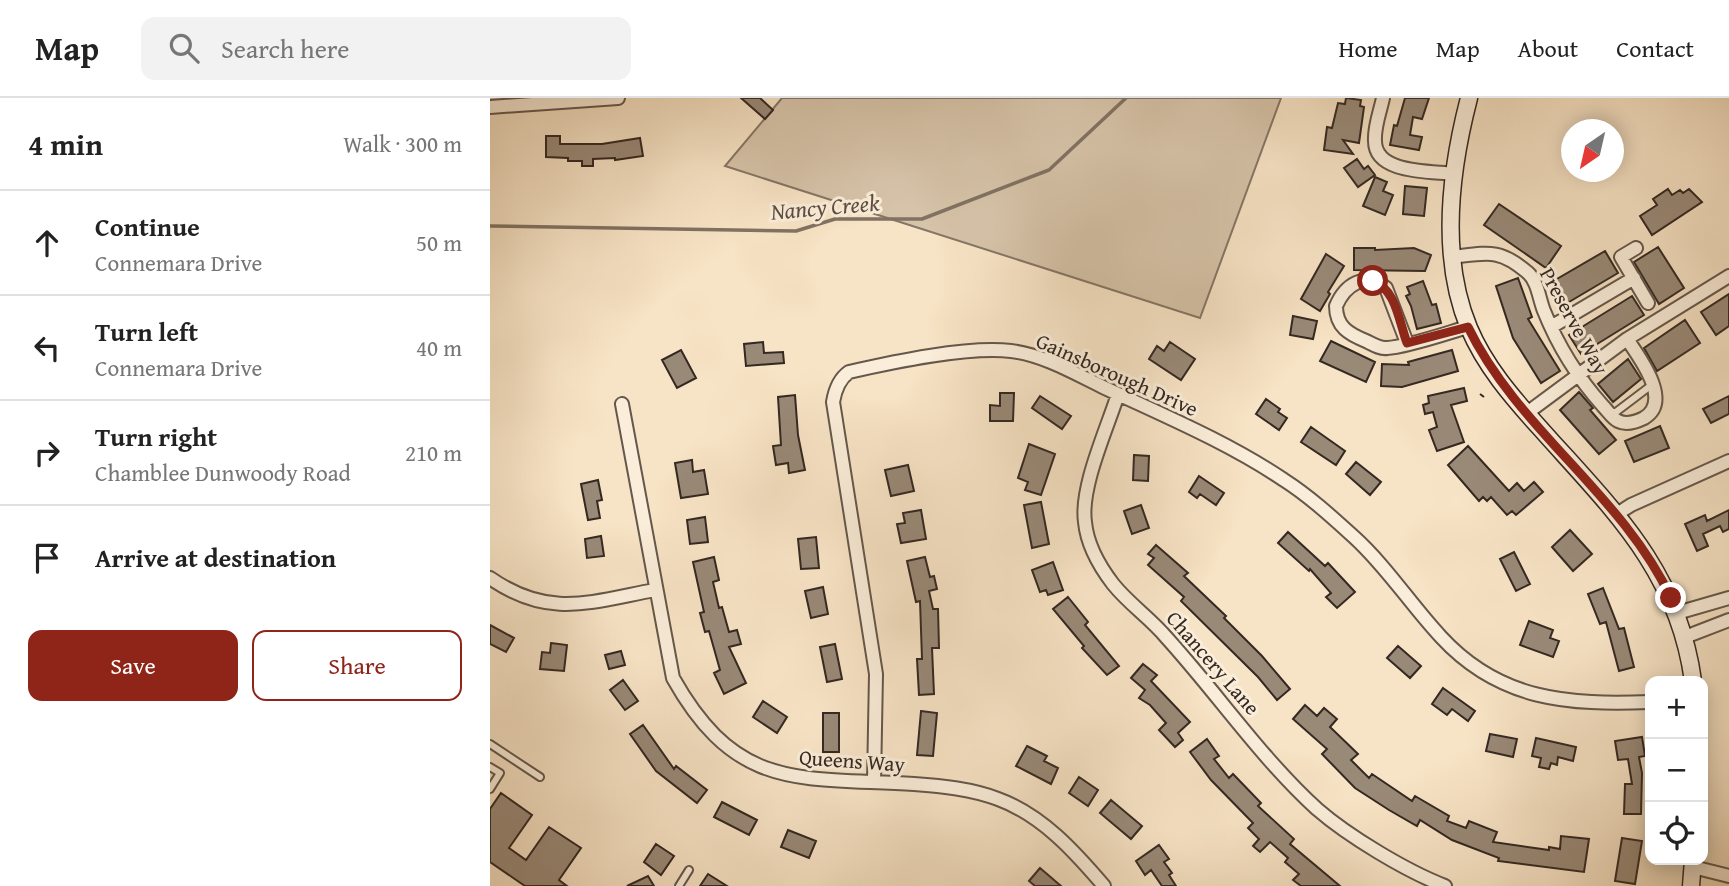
<!DOCTYPE html>
<meta charset="utf-8">
<style>
:root{--surface:#fff;--page:#f2f2f2;--text:#222;--muted:#767676;--line:#e0e0e0;--accent:#8f2418}
body{margin:0;font-family:"Gentium Book Plus",serif;background:var(--page);color:var(--text)}
.controls{position:absolute;right:21px;bottom:21px;display:grid;overflow:hidden;border-radius:14px;box-shadow:0 4px 18px #0003}
.controls button{width:63px;height:63px;display:grid;place-items:center;padding:0;border:0;border-bottom:2px solid var(--line);background:var(--surface);color:var(--text);font:35px sans-serif}
.compass{position:absolute;left:1071px;top:21px;width:63px;height:63px;border-radius:50%;background:var(--surface);box-shadow:0 4px 18px #0003;rotate:214deg}
.stop{position:absolute;width:21px;height:21px;margin:-16px;border:5px solid #8f2418;border-radius:50%;background:#fff}
.stop.end{background:#8f2418;border-color:#fff;box-shadow:0 2px 7px #0008}
.list{margin:0;padding:0;list-style:none}
h2{display:flex;justify-content:space-between;align-items:center;height:91px;margin:0;padding:0 28px;font-size:30px}
h2 small{font-size:23px;font-weight:400;color:var(--muted)}
.list li{display:grid;grid-template-columns:46px 1fr auto;gap:21px;align-items:center;box-sizing:border-box;height:105px;padding:0 28px;border-top:2px solid var(--line)}
.list b{display:block;font-size:26px;white-space:nowrap}
.list p{margin:0;font-size:23px;white-space:nowrap;color:var(--muted)}
.list em{font-size:23px;font-style:normal;color:var(--muted)}
.actions{display:flex;gap:14px;padding:21px 28px}
.actions a{flex:1;padding:16px 0;border:2px solid var(--accent);border-radius:14px;text-align:center;font-size:24px;color:var(--accent)}
.actions .main{background:var(--accent);color:#fff}
.icon{flex:none;width:38px;height:38px;fill:none;stroke:currentColor;stroke-width:2;stroke-linecap:round;stroke-linejoin:round}
.map{position:relative;flex:none;width:1239px;height:788px;overflow:hidden}
header{display:flex;align-items:center;gap:42px;box-sizing:border-box;height:98px;padding:0 35px;background:var(--surface);border-bottom:2px solid var(--line)}
header strong{font-size:33px}
nav{display:flex;gap:38px;margin-inline-start:auto;font-size:24px}
.search{width:490px;height:63px;background:var(--page);display:flex;align-items:center;gap:18px;box-sizing:border-box;padding:0 24px;border-radius:14px;color:var(--muted);font-size:26px}
main{display:flex}
aside{flex:1;background:var(--surface)}
.map>svg:first-child{display:block}
</style>
<header>
<strong>Map</strong>
<div class="search"><svg class="icon" aria-label="search" viewBox="0 0 24 24"><circle cx="10" cy="10" r="6"/><path d="M15 15l6 6"/></svg>Search here</div>
<nav><a>Home</a><a>Map</a><a>About</a><a>Contact</a></nav>
</header>
<main>
<aside>
<h2>4 min<small>Walk · 300 m</small></h2>
<ul class="list">
<li><svg class="icon" aria-label="ahead" viewBox="0 0 24 24"><path d="M12 20V5M6 11l6-6 6 6"/></svg><div><b>Continue</b><p>Connemara Drive</p></div><em>50 m</em></li>
<li><svg class="icon" aria-label="left" viewBox="0 0 24 24"><path d="M17 20v-9H6M10 6l-5 5 5 5"/></svg><div><b>Turn left</b><p>Connemara Drive</p></div><em>40 m</em></li>
<li><svg class="icon" aria-label="right" viewBox="0 0 24 24"><path d="M7 20v-9h11M14 6l5 5-5 5"/></svg><div><b>Turn right</b><p>Chamblee Dunwoody Road</p></div><em>210 m</em></li>
<li><svg class="icon" aria-label="arrive" viewBox="0 0 24 24"><path d="M6 21V4h12l-3 4 3 4H6"/></svg><div><b>Arrive at destination</b></div></li>
</ul>
<div class="actions"><a class="main">Save</a><a>Share</a></div>
</aside>
<div class="map">
<svg width="1239" height="788" viewBox="0 0 1239 788">
<rect width="100%" height="100%" fill="#f7e3c5"/>
<filter id="stains"><feTurbulence type="fractalNoise" baseFrequency=".00286" numOctaves="4"/><feColorMatrix values="0 0 0 0 .2 0 0 0 0 .09 0 0 0 0 .02 0 0 0 .5 -.17"/></filter>
<radialGradient id="worn" r=".72"><stop offset=".6" stop-color="#630" stop-opacity="0"/><stop offset="1" stop-color="#630" stop-opacity=".3"/></radialGradient>
<path fill="#d6c3a9" stroke="#857666" stroke-width="2" d="M292,0H791L710,220L235,68Z"/>
<g fill="none" stroke-linecap="round" stroke-linejoin="round">
<path stroke="#817263" stroke-width="3.5" d="M0,128L306,133L345,121H432L559,72L636,0"/>
</g>
<path fill="#998977" stroke="#342822" stroke-width="2" d="M251,0H270L283,12L275,21Z
M856,0L871,2L870,8L874,9L869,45L853,42L863,56L834,52L837,29L842,30L848,5L855,6Z
M915,0H939L932,21L923,19L920,37L932,39L929,52L900,47L904,27L907,28Z
M56,38H70V46H112L150,40L153,58L125,62V60L103,61V68H92V63H78V60L56,59Z
M867,61L874,71L878,68L885,77L868,89L854,70Z
M885,79L897,84L893,93L903,97L895,117L873,108Z
M915,88L937,90L934,118L913,116Z
M1178,91L1182,97L1190,92L1193,95L1199,91L1212,104L1162,137L1150,118L1167,107L1163,101Z
M1009,106L1071,148L1056,170L994,127Z
M1168,149L1194,190L1169,206L1144,164Z
M864,150H885V152L924,150L941,157L935,173L864,172Z
M1115,153L1128,175L1074,207L1060,185Z
M836,156L854,168L838,194L840,196L830,213L811,201Z
M1028,180L1042,219L1038,221L1070,273L1051,285L1023,240L1006,188Z
M933,183L942,207L946,206L951,225L927,231L921,208L916,198L920,196L917,189Z
M1239,196V228L1226,237L1211,214Z
M1142,198L1154,217L1091,256L1079,237Z
M803,218L827,223L823,241L800,237Z
M1195,222L1210,245L1167,273L1154,250Z
M841,243L885,264L876,284L830,263Z
M273,244L274,255L293,254L294,265L256,268L254,246Z
M680,244L705,261L691,282L659,261L667,248L674,253Z
M191,252L206,280L187,290L172,262Z
M962,252L968,273L912,289L891,288L892,266L919,267L918,264Z
M1138,261L1151,281L1123,304L1108,286Z
M974,290L977,303L961,307L974,344L947,353L939,332L947,329L943,314L935,316L933,307L939,305L938,298Z
M1089,294L1103,310L1100,312L1126,342L1109,356L1070,312Z
M510,295H524L523,323H500V307L510,308Z
M305,297L308,337L315,372L299,375L298,365L286,367L283,348L291,347L288,299Z
M550,298L581,318L572,331L542,310Z
M1239,298V316L1221,325L1213,311Z
M776,301L790,311L788,314L797,320L789,332L766,316Z
M1170,328L1179,350L1144,364L1135,343Z
M821,329L855,353L846,367L811,344Z
M539,346L565,356L551,397L535,392L538,384L528,380Z
M978,348L1019,393L1027,385L1034,393L1044,384L1053,394L1026,417L1022,413L1017,417L1001,399L997,403L993,399L989,403L958,367Z
M644,357L659,358L658,383L643,382Z
M202,362L203,374L214,372L218,396L191,400L185,365Z
M866,364L891,384L880,397L856,376Z
M418,367L424,393L401,398L395,372Z
M709,378L734,395L726,407L710,396L707,400L699,394Z
M108,382L112,402L107,403L110,420L98,422L91,386Z
M551,404L559,446L542,450L534,407Z
M651,407L659,430L642,436L634,413Z
M431,412L436,441L411,445L407,426L415,425L413,415Z
M1239,412V431L1233,434L1230,428L1213,436L1218,448L1207,453L1195,426L1215,417L1217,423Z
M215,419L218,444L200,446L197,422Z
M1080,432L1102,456L1083,473L1062,449Z
M798,434L835,468L838,465L865,494L847,510L836,499L841,495L820,471L819,473L788,445Z
M111,438L114,458L97,460L95,441Z
M326,439L329,470L311,471L308,441Z
M666,447L698,475L694,478L736,518L734,520L772,558L800,591L787,602L768,579L691,503L694,499L658,467L664,460L658,456Z
M1024,454L1040,486L1026,493L1010,461Z
M224,459L229,482L223,484L229,510L232,509L239,534L247,532L251,546L239,549L256,585L234,596L224,575L230,572L219,533L215,534L210,515L214,514L203,464Z
M435,459L440,479L444,478L447,491L439,493L443,511H448L449,550H442L444,596L429,597L427,561H432L430,503L426,504L417,463Z
M563,464L573,492L558,497L556,492L550,494L542,472Z
M333,489L338,516L321,520L315,493Z
M1113,490L1129,531L1134,530L1144,569L1129,573L1116,524L1110,526L1098,496Z
M578,499L598,524L595,527L629,568L617,577L592,550L594,548L563,511Z
M1039,523L1063,532L1060,540L1069,543L1063,559L1030,547Z
M0,527L24,540L16,554L0,546Z
M61,545L77,547L74,573L50,571L52,554L60,555Z
M345,546L352,581L337,584L330,549Z
M908,548L931,568L920,580L897,560Z
M131,553L135,567L119,571L115,557Z
M653,566L667,577L661,583L700,624L688,635L693,642L685,649L669,632L676,625L660,607L649,600L655,592L641,580Z
M133,582L148,603L135,612L120,592Z
M953,590L985,613L978,623L962,611L957,617L942,606Z
M273,603L297,619L287,635L263,619Z
M815,607L827,618L834,610L847,621L840,629L868,656L861,662L879,680L882,676L922,703L925,698L959,718L957,723L976,730L979,723L1007,734L1003,744L1059,752V749L1070,751L1071,738L1099,741L1094,774L1008,763L1009,760L962,742L930,722L927,728L899,712L865,690L832,656L837,651L803,621Z
M431,613L447,615L443,658L427,657Z
M333,615H349V654H333Z
M153,627L184,671L186,668L217,692L207,705L166,673L140,636Z
M1000,636L1027,641L1023,659L996,653Z
M1152,639L1155,658L1149,659L1152,675L1151,716H1134L1135,686H1142L1138,661L1128,662L1125,643Z
M1046,640L1086,649L1083,663L1068,659L1067,667L1061,665L1059,671L1049,669L1051,660L1042,658Z
M717,641L729,658L724,661L739,680L743,676L771,705L768,708L804,741L800,746L850,788H811L803,782L809,776L795,764L798,760L780,744L770,754L763,748L769,741L758,730L763,725L721,682L700,654Z
M537,648L557,658L554,663L568,670L561,686L526,668Z
M589,679L608,692L598,708L579,695Z
M11,695L42,717L19,750L36,762L59,729L91,750L69,782L77,788H35L0,764V711Z
M621,702L652,728L641,741L610,715Z
M232,704L267,722L259,737L224,719Z
M298,732L326,743L319,760L291,749Z
M1132,740L1152,743L1145,786L1125,783Z
M166,746L184,758L171,777L154,764Z
M669,747L679,761L674,764L682,775L679,777L686,788H672L661,772L655,777L646,763Z
M550,770L571,788H545L539,783Z
M218,776L237,788H210Z
M158,778L164,788H137Z"/>
<g fill="none" stroke-linecap="round" stroke-linejoin="round">
<g stroke="#65574b" stroke-width="10">
<path id="lane" d="M1120,314H1126L1163,286
M0,646L50,679
M0,669L10,675L0,691
M189,788L199,772"/>
</g>
<g stroke="#65574b" stroke-width="16">
<path id="street" d="M893,0C890,14 884,29 885,43C885,76 941,73 964,76
M0,9L128,0
M1146,150L1131,159L1158,205
M962,159C997,155 1009,150 1037,174C1048,183 1049,201 1054,213C1068,248 1088,280 1113,308C1118,313 1122,320 1128,323C1136,327 1146,324 1154,320C1183,303 1149,259 1137,241
M1061,229L1144,180
M917,245L896,190C875,173 855,187 846,208C846,229 859,236 876,243C882,246 890,251 897,250C917,249 957,235 978,229
M628,296C617,331 590,389 595,424C597,446 610,469 623,486C639,506 660,520 676,539C727,595 771,660 827,711C858,738 916,773 955,788
M132,306L183,580C247,694 310,679 424,686C452,688 482,691 508,701C552,717 585,754 614,788
M1037,315L1137,241L1239,178
M1127,416L1141,407L1239,363
M0,480C59,521 100,504 165,492
M1187,515L1239,500
M1195,539L1239,522
M384,684L386,576L343,304C345,292 349,281 359,274C403,264 477,248 521,253C554,257 586,276 615,290C675,318 739,345 794,382C819,398 842,419 864,439C897,469 921,507 951,539C1010,603 1079,607 1160,604
M1203,769L1239,778"/>
</g>
<g stroke="#342822" stroke-width="19">
<path id="secondary" d="M979,0C960,73 949,158 979,230C995,268 1022,299 1049,329C1120,409 1188,471 1203,583
M1201,788L1203,762"/>
</g>
<path stroke="#342822" stroke-width="2" stroke-dasharray="5 3.5" stroke-linecap="butt" d="M990,296L994,299"/>
<use href="#lane" stroke="#faedd9" stroke-width="6"/>
<use href="#street" stroke="#faedd9" stroke-width="12"/>
<use href="#secondary" stroke="#faedd9" stroke-width="16"/>
</g>
<g fill="none" stroke-linecap="round" stroke-linejoin="round">
<path stroke="#8f2418" stroke-width="9" d="M883,183C906,191 909,224 917,245L978,229C1028,332 1132,396 1181,500"/>
</g>
<g text-anchor="middle" stroke-width="6" stroke-linejoin="round" paint-order="stroke">
<g font-size="21" fill="#342822" stroke="#faedd9">
<text transform="translate(1084 223) rotate(61)" y="7">Preserve Way</text>
<text transform="translate(627 277) rotate(24)" y="7">Gainsborough Drive</text>
<text transform="translate(723 565) rotate(49)" y="7">Chancery Lane</text>
<text transform="translate(362 663) rotate(4)" y="7">Queens Way</text>
</g>
<g font-size="23" font-style="italic" fill="#5b4d42" stroke="#faedd9">
<text transform="translate(335 109) rotate(-5)" y="8">Nancy Creek</text>
</g>
</g>
<rect width="100%" height="100%" filter="url(#stains)"/>
<rect width="100%" height="100%" fill="url(#worn)"/>
</svg>
<div class="controls">
<button>+</button>
<button>−</button>
<button><svg class="icon" aria-label="locate" viewBox="0 0 24 24"><circle cx="12" cy="12" r="6"/><path d="M12 2v4M12 18v4M2 12h4M18 12h4"/></svg></button>
</div>
<svg class="compass" viewBox="-18 -18 36 36"><path d="M0-13l5 13h-10z" fill="#e53935"/><path d="M0 13l5-13h-10z" fill="#767676"/></svg>
<div class="stop" style="left:883px;top:183px"></div>
<div class="stop end" style="left:1181px;top:500px"></div>
</div>
</main>
